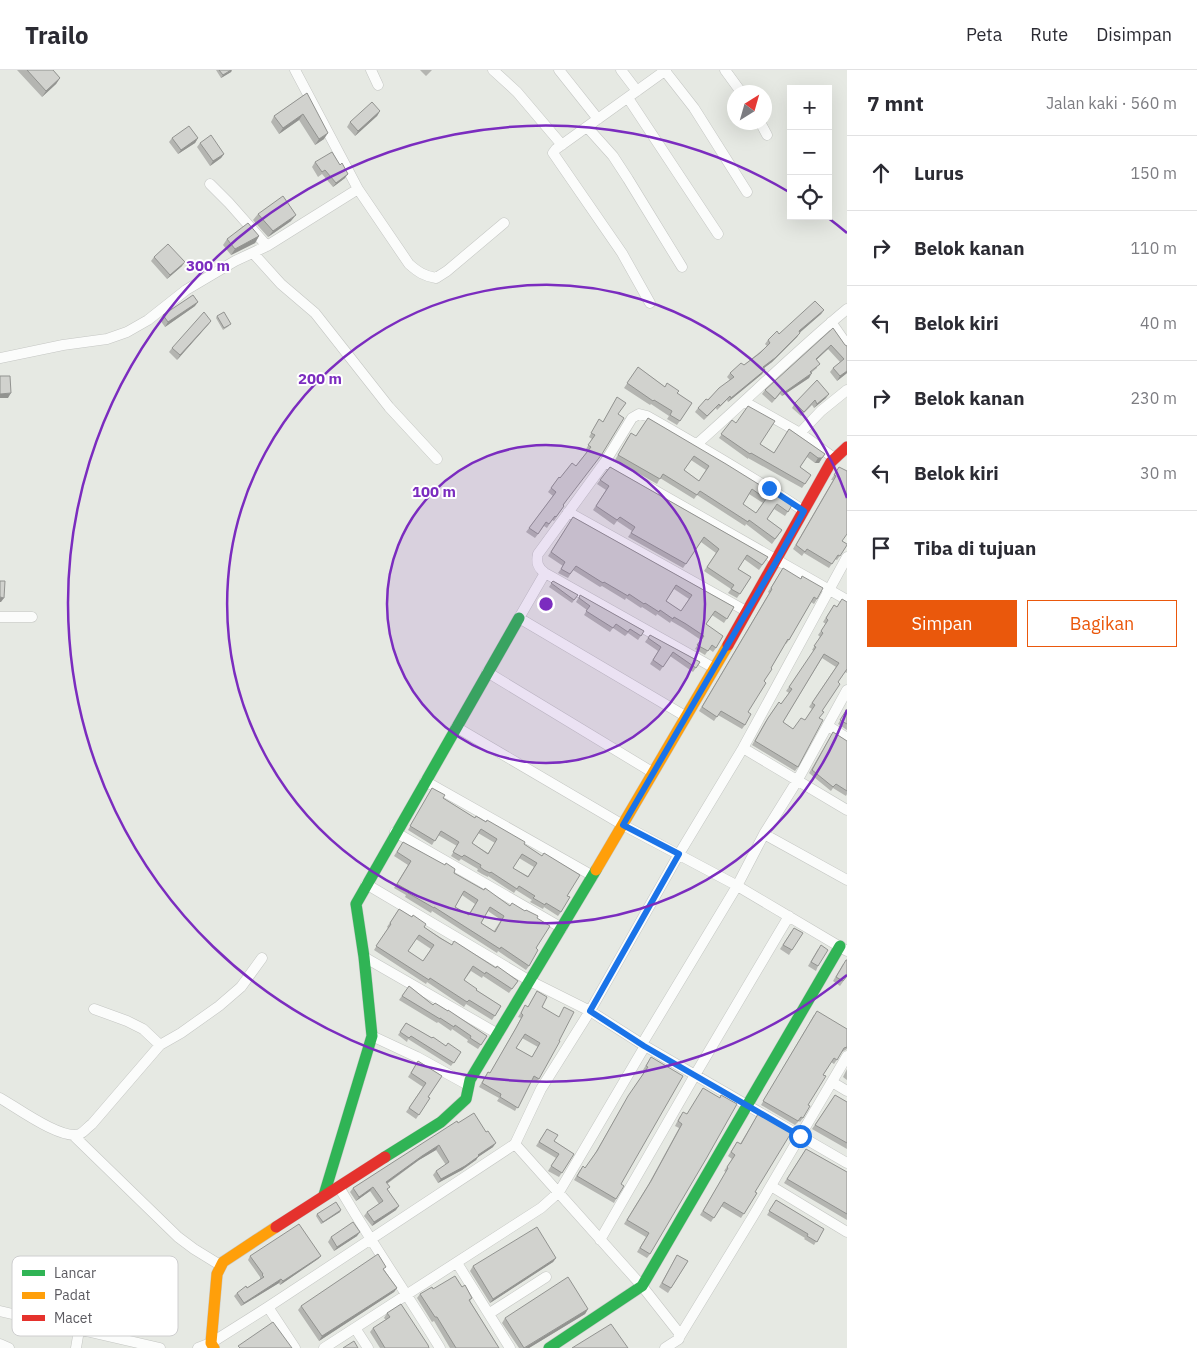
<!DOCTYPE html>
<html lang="id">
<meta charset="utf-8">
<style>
:root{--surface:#fff;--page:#f2f2f3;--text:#2b2b33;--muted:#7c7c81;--line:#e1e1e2;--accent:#ea580c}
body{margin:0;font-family:"IBM Plex Sans",sans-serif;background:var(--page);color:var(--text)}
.controls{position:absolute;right:15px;top:15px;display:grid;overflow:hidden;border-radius:0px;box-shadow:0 5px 20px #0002}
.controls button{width:45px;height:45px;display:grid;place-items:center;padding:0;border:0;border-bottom:1px solid var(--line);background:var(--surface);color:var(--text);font:25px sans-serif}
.compass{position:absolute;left:727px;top:15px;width:45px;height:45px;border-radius:50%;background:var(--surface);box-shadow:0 5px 20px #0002;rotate:37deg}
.stop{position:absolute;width:15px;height:15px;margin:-11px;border:4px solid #1a73e8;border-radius:50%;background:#fff}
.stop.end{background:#1a73e8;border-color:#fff;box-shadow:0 1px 5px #0008}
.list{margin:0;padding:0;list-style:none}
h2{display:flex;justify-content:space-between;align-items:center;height:65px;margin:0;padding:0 20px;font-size:21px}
h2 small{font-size:16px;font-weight:400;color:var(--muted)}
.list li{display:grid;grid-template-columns:32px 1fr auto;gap:15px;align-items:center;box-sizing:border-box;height:75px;padding:0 20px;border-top:1px solid var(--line)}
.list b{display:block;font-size:19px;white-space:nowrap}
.list em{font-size:16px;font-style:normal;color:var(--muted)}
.actions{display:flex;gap:10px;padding:15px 20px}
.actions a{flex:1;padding:11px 0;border:1px solid var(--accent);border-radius:0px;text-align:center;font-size:18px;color:var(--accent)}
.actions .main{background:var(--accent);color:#fff}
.icon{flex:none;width:28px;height:28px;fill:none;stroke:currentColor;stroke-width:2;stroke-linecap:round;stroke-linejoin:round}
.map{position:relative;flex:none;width:847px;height:1278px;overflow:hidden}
header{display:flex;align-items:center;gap:30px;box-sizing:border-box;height:70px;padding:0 25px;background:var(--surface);border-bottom:1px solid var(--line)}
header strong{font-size:24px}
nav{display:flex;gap:28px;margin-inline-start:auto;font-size:18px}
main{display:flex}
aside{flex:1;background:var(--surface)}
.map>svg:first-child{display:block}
</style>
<header>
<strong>Trailo</strong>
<nav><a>Peta</a><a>Rute</a><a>Disimpan</a></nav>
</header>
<main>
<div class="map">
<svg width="847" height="1278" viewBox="0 0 847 1278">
<rect width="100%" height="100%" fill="#e6e9e3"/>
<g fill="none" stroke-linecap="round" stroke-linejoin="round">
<g stroke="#c4c6c3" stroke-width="11">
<path id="street" d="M295,0L358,119L409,194C418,202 424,206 436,208L447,201L504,153
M371,0L378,15
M493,0L517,22L562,75
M559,0L598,49
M621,0L637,21
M725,0L741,22
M665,1L694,38L747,122
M628,28L718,164
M760,52L767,65
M587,57L613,86L628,109L682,197
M210,114L229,133L267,176
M253,183L281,214L315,243L389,337L437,389
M650,233L622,183L553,83L556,79L666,0
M831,252L847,275
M0,288L63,275L107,269L127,262L148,250L186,220L235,191L267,176L358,119
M745,332L800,363L834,388
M800,363L821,341L847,320
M697,374C747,330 795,282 847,239
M605,392L847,530
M568,442L746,541
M545,503L519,548L685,646
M0,547H32
M714,598L545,503C538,498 536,493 538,484L605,392L632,348L639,344L647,346C700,376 753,407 804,441
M487,602L652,702
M828,656L847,668
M456,657L623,755L734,814L847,881
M743,678L847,740
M425,711L593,806
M395,762L562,858
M764,764L847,810
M366,814L530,911L590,941L645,976L847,1093
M364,887L498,964
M94,939L127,951L143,959L160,975
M372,966L417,987L468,1015
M642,974L737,816L764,764L797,711L847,620
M832,1012L847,1021
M0,1028C16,1037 62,1071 80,1064C84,1062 88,1057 92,1054L160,975L181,963L219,936L241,917L262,888
M73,1065L178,1167L194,1179L220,1195
M515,1074L642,1216L679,1263V1269L665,1278
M771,1116L847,1162
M339,1117C371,1172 407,1224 440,1278
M600,1170L695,1005L789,846
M457,1193L510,1278
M268,1237L295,1278
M0,1241L160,1278
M490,1243L546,1207
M355,1258L368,1278
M680,1266L752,1148L847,986
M0,1274L9,1278
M76,1278L79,1260
M198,1278L211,1273L268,1237L515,1074L541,1019L590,941L679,784L743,678L847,487
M324,1278L541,1138L559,1122L645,976"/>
</g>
<g stroke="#c6c7c6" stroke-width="12">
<path id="fast" d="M385,1087L441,1052L466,1029L470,1010L596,800
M324,1125L372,966L364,887L356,834L519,548
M549,1278L642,1216L840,876"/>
</g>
<g stroke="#c6c7c6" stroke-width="12">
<path id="slow" d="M596,800L728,575
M214,1278L211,1273L217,1204L223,1192L276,1157"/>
</g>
<g stroke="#c6c7c6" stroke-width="12">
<path id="jam" d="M728,575L831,392L847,377
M276,1157L385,1087"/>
</g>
<use href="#street" stroke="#fbfcfb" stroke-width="10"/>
<use href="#fast" stroke="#30b455" stroke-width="11"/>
<use href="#slow" stroke="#ff9f0a" stroke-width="11"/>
<use href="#jam" stroke="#e5322d" stroke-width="11"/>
</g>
<path fill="#b4b5b1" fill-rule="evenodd" d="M17,0H53L60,8L56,14L42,27Z
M216,0H232L231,2L221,8Z
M420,0H432L426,6Z
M307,23L324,69L315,75L299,50L279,64L271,52L274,46Z
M380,41L377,46L355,66L347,57L350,52Z
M172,68H198L195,73L178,84L169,72Z
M200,73L224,84L221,88L210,96L197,77Z
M315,92L345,108L333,117L322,104L318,107L312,97Z
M258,144L291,151L268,167L253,150Z
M259,166L255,173L231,185L223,175L227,169Z
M154,187L182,196L167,209L151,191Z
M195,236L165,257L160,250L163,245Z
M824,240L821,244L800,262L797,267L772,292L764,298L762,304L728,332L727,330L717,340L716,338L704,350L695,342L698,338L730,310L727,307L730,303L744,295L767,276L765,274L768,270Z
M217,246L229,256L223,260L216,248Z
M211,251L177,290L169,282L172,278Z
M833,258L845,275L847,276V303L837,311L830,302L833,298L840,292L828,279L816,290L817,298L811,303L809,308L782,326L780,324L772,333L762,324L765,320Z
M638,297L665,317L677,323L692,333L677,355L667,349L669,346L651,334L650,335L624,318Z
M617,327L618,344L563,436H564L554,451L552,450L547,458L544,456L535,468L526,462L553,426L548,422L559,407L560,408L576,396L588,381L586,379L592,369L589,367L599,349L603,352Z
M826,328L814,338L812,335L801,346L792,338L795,333Z
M648,348L792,435L785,446L774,439L767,449L782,460L772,474L746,454L745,456L697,425L694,429L660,408L657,414L615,390L628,367L636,366ZM691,390L706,400L699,411L684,400ZM749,424L763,433L756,443L743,434Z
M732,350L760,374L774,383L789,359L825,384L819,393H815L807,387L800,397L811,405L802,418L748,388V389L719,368Z
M610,397L768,487L759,500L744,489L738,499L751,507L737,528L728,523L731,519L704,501L716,483L701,472L683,498L628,467L632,461L617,451L614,455L593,440L606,420L597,414Z
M839,397L842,471L847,475L837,490L835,489L829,498L804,483L802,486L793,479L833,410H831Z
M573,447L734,537L724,553L712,545L706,554L716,578L713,582L709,579L705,585L695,579L701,570L683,558L671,551L670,553L657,544L656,546L642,537L641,538L626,528L625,530L602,516L600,517L573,500L568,508L558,503L563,496L548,486ZM674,519L689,529L681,541L666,531Z
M783,498L817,529L814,534L811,532L789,570L786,574H785L771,598L748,642L745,655L742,659L718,645L714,651L699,641L769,523L768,522Z
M553,511L578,525L572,533L549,517Z
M580,525L644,561L638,570L628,563L625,566L613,558L610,562L584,545L587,540L576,532Z
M834,535L847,543V603L845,602L838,612L822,641L798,697L795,701L752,675L765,652L779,632L781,634L789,623L786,621L814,581L812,580L820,567L818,565L826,554L823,552ZM822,588L836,597L809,637L812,639L805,650L793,659L783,652Z
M650,565L700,592L693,602L670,586L660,601L650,594L658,581L645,572Z
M847,639V660L838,654Z
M833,662L847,671V724L846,726L833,718L831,721L809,703Z
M432,718L443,728L475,748L524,774L567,826L561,842L558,846L544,837L543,839L530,832L532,830L516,820L514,823L488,806V807L482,804L477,801L478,799L461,789L459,791L451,786L457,776L438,765L432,775L408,760ZM478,763L495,773L488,783L472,773ZM519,788L534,797L528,806L513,798Z
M403,772L454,803L510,836L537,848L536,878L529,896L526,900L498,881L497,883L432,841L431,843L405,827L406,825L394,818L408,795L394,786ZM462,825L475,834L468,845L455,837ZM488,841L501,850L494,861L481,853Z
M399,839L424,857L452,875L518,911L509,923L483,906L482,908L471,901L464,910L476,920L501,936L492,950L466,934L464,937L427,912L426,914L374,880L388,858L387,857ZM416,869L431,879L423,891L408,881Z
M791,862L792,880L789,885L780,879Z
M818,879V896L816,901L808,896Z
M843,894L847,906L840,916L833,911Z
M409,916L433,935L448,941L487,966L478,979L467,972L468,970L452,959L451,961L438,952L437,953L399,930Z
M537,921L542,937L539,1009L536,1012L532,1010L515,1041L497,1031L499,1028L479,1017L486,1005L490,1003L514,961L521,948L518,947L523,939L528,937ZM522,968L538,977L532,987L516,978Z
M814,945L847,959V979L842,982L834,994L831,992L823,1005L808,1035L803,1048L800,1052L799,1051L795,1055L761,1035Z
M406,953L432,968L446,976L461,982L451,996L408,969L407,972L398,965Z
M651,987L621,1114L616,1129L614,1133L574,1110L580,1100L585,1098L594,1085L626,1030L645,1001L643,1000Z
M418,991L442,1006L428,1027L430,1028L416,1049L406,1042L423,1017L408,1007Z
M847,999V1010L843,1007Z
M835,1025L847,1032V1079L812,1059Z
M687,1044L650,1184L647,1188L637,1182L646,1167L624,1154L648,1115L679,1058L675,1056L680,1046Z
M758,1044L755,1122L757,1123L741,1148L721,1136L711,1152L700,1145L726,1102L724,1101L732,1089L728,1086L737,1072L740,1074Z
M458,1053L493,1077L478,1087L476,1090L462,1100L438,1113L433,1105L436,1101L446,1095L436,1080L419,1090L387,1114L388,1120L396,1140L372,1156L364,1146L367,1142L379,1134L370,1121L356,1131L350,1122L353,1118Z
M547,1059L554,1071L574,1084L559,1107L548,1101L556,1088L536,1076Z
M806,1079L847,1102V1150L784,1113Z
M776,1130L824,1159L814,1175L804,1169L805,1168L767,1145Z
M340,1142L321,1154L316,1146L317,1144Z
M357,1166L334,1181L328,1172L331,1167Z
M677,1185L688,1191L668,1223L659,1217Z
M250,1186H321L318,1189L280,1215L279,1213L241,1236L234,1226L237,1223L247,1218L260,1209V1207L248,1190Z
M556,1188L553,1192L490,1233L470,1201L473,1196Z
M384,1200L397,1218L394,1222L319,1271L298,1240L301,1236Z
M462,1217L472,1228L470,1231L499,1278H450L434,1251L432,1252L417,1228L420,1224L433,1219Z
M588,1239L585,1244L529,1278H519L502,1253L505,1248Z
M387,1243L429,1278H380L370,1262L373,1258L386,1250L384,1248Z"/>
<path fill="#929390" d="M232,0L231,2L221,8L223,5Z
M60,8L56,14L42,27L46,21Z
M380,41L377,46L355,66L358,61Z
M303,44L299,50L279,64L283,58Z
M328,63L324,69L315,75L319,69Z
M198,68L195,73L178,84L181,80Z
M224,84L221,88L210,96L213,91Z
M348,104L345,108L333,117L336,113Z
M296,145L291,151L268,167L273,161Z
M259,166L255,173L231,185L235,179Z
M185,192L182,196L167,209L170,205Z
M198,232L195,236L165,257L168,252Z
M824,240L821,244L796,266L799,261Z
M211,251L208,255L177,290L180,285Z
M800,263L797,267L772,292L760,301L763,297Z
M831,275L828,279L813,293L816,289Z
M765,300L762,304L728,332L731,328Z
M847,301V303L837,311L840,306Z
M812,303L809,308L782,326L785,322Z
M11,323L8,328H0V324Z
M829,324L826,328L814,338L817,334Z
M818,388H822L819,393H815Z
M0,527L4,528L1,532H0Z
M496,1073L493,1077L478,1087L476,1090L462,1100L438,1113L441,1109Z
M439,1075L436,1080L419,1090L383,1116L386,1112L422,1086Z
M373,1117L370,1121L356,1131L359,1127Z
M399,1136L396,1140L372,1156L374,1152Z
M341,1140L340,1142L321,1154L323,1152Z
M360,1162L357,1166L334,1181L337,1177Z
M321,1186L318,1189L280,1215L283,1211Z
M556,1188L553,1192L490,1233L493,1229Z
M281,1209L279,1213L241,1236L244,1233Z
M397,1218L394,1222L319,1271L322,1266Z
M588,1239L585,1244L529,1278H525Z"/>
<path fill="#d1d2ce" stroke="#929390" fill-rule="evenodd" d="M27,0H53L60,8L46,21Z
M219,0H231L223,5Z
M307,23L328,63L319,69L303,44L283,58L274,46Z
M372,32L380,41L358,61L350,52Z
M189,56L198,68L181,80L172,68Z
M211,65L224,84L213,91L200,73Z
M332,82L340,95L342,93L348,104L336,113L325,100L322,102L315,92Z
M283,126L296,145L273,161L258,144Z
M248,153L259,166L235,179L227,169Z
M168,174L185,192L170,205L154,187Z
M193,225L198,232L168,252L163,245Z
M815,231L824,240L799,261L800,263L775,288L763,297L765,300L731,328L730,326L720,336L719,334L707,346L698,338L706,329L708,330L719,318L734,307L730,303L741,293L744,295L760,283L770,273L768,270L777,261L779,264Z
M204,242L211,251L180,285L172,278Z
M224,242L231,254L224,258L217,246Z
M833,258L845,275L847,276V301L840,306L833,298L844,289L831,275L816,289L820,294L810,302L812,303L785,322L783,319L775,329L765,320Z
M638,297L665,317L667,313L679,321L677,323L692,333L680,351L670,345L672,341L654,330L653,331L627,313Z
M0,306H10L11,323L0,324Z
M817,310L829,324L817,334L815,330L804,342L795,333Z
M617,327L626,333L618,344L624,348L602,384L563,435L564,436L556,447L555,446L549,454L546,452L538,464L529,458L556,422L551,418L559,407L560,408L572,393L576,396L591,377L588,375L595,365L591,363L599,349L603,352Z
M748,336L775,351L760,374L774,383L789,359L825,384L822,388H818L810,382L800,397L811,405L805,414L751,383L750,384L721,364L732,350L736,353Z
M648,348L726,394L792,435L788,442L777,434L767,449L782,460L775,469L749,450L748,452L700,421L697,425L663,404L660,409L618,385L631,363L636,366ZM694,386L709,396L699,411L684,400ZM752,419L766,429L756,443L743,434Z
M610,397L768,487L762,495L747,485L738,499L751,507L740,524L731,519L734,515L707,497L719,479L704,467L686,494L631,463L635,457L620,447L617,450L596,436L609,416L600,410Z
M839,397L847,401V464L842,471L847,474V475L840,486L838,485L832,494L807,479L805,482L796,475L836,406L834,405Z
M573,447L734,537L727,549L715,541L706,554L723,566L716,578L712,575L708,581L697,575L704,566L686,554L674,547L673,549L660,540L659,542L645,533L644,534L629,524L628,526L604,512L603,513L576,496L570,504L561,499L565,492L551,482ZM676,515L692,525L681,541L666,531Z
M783,498L801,509L802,506L823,518L817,529L814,527L789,570L788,569L771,598L772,599L764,611L766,613L748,642L751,644L745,655L721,641L717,647L702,637L772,519L771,518Z
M0,511H5L4,528L0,527Z
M553,511L578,525L574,530L551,513Z
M580,525L644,561L641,566L630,559L628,562L616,554L613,558L586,541L590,536L579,528Z
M842,529L847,532V599L838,612L840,614L822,641L824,642L819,648L823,650L798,697L755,671L768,648L779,632L781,634L792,619L789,617L816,577L814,576L823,563L821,561L828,550L826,548L834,535L837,537ZM824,584L839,593L812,633L815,635L805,650L801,648L793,659L783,652Z
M650,565L700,592L696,598L673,582L663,597L653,590L661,577L648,568Z
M847,639V654L840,650Z
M833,662L847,671V721L836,714L833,717L812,700Z
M432,718L445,725L443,728L475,748L476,746L486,752L487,750L525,772L524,774L542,786L544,783L580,805L567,826L570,827L561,842L546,833L545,835L533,828L535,826L519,816L517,819L491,802L490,803L484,800L480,797L481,795L464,785L462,787L453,782L459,772L441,761L435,771L410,756ZM481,759L497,769L488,784L472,773ZM522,784L537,793L528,807L513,798Z
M403,772L445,795L446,793L455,799L454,803L484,820L485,818L510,836L512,833L525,841L526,840L538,846L537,848L550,856L536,878L538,880L529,896L501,877L500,879L434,837V838L408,823L409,821L397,814L411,791L397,782ZM464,821L478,830L469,845L455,837ZM490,837L504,846L495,862L481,853Z
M399,839L412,847L413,845L426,854L424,857L440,868L452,875L454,871L496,898L497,896L518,911L512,919L486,902L485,904L473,896L464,910L477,919L476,920L501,936L495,946L469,930L467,932L430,908L429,910L376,876L391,854L390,853ZM419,865L434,875L423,891L408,881Z
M794,858L803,863L792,880L783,875Z
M821,875L828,880L818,896L811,892Z
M846,890H847V906L843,911L836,907Z
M409,916L433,935L435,933L448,941V940L487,966L481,975L470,968L471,966L455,955L454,957L440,948V949L402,926Z
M537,921L547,927L542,937L559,947L564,937L574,942L559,971H560L539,1009L534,1006L518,1038L500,1027L501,1024L482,1013L488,1002L490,1003L516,958L523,945L521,943L525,935L528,937ZM525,964L540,973L532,987L516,978Z
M817,941L847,959V977L844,978L837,990L834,988L823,1005L826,1006L808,1035L810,1036L803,1048L801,1047L798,1051L763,1031Z
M406,953L432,968L433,967L446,976L448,973L461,982L454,993L411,966L409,968L400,962Z
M651,987L683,1006L621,1114L624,1116L616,1129L577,1106L583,1096L585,1098L597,1081L628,1026L648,997L646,996Z
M418,991L442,1006L428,1027L430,1028L419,1045L409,1038L426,1013L411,1003Z
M703,1018L720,1028L721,1025L737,1034L706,1089L650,1184L640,1178L649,1163L627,1150L651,1111L682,1054L678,1051L683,1042L687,1044Z
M835,1025L847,1032V1073L815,1055Z
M474,1043L486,1062L488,1061L496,1073L478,1085L479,1086L465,1096L441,1109L436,1101L449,1092L439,1075L422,1086L386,1112L390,1117L387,1119L399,1136L374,1152L367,1142L383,1131L373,1117L359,1127L353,1118L457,1051L458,1053Z
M758,1044L791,1063L755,1122L757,1123L744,1144L724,1132L714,1148L703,1141L728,1098L727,1097L735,1085L731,1082L737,1072L741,1074Z
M547,1059L558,1065L554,1071L574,1084L562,1103L551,1096L559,1084L539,1072Z
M806,1079L847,1102V1144L787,1109Z
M776,1130L824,1159L817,1172L807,1166L808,1164L769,1141Z
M336,1132L341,1140L323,1152L317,1144Z
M353,1152L360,1162L337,1177L331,1167Z
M299,1154L321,1186L283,1211L281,1209L244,1233L237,1223L246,1216L247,1218L264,1207L262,1205L263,1204L250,1186Z
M537,1157L556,1188L493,1229L473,1196Z
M378,1184L386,1197L383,1199L397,1218L322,1266L301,1236Z
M677,1185L688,1191L671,1218L662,1213Z
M455,1206L462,1217L465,1215L472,1228L469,1230L499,1278H456L437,1247H435L420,1224L432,1217L433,1219Z
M568,1207L588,1239L524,1278L505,1248Z
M401,1234L428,1275L429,1278H385L373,1258L390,1247L387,1243Z
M273,1252L292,1278H240L238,1276Z
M611,1254L628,1278H572Z
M354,1271L358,1278H343Z"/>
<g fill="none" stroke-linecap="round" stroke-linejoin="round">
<path stroke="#1a73e8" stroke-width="6" d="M769,418L804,441L777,490L623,755L679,784L590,941L644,976L800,1066"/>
</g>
<circle cx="546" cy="534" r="159" fill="#7b2cbf" fill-opacity=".12"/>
<g fill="none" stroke="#7b2cbf" stroke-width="2.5">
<circle cx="546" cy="534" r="159"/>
<path d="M847 640A319 319 0 1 1 847 428"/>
<path d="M847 905A478 478 0 1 1 789 122M827 147A478 478 0 0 1 847 163"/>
</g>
<rect x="12" y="1186" width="166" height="80" rx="8" fill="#fff" stroke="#cececf" stroke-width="1"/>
<rect x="22" y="1200" width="23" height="6" fill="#30b455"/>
<rect x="22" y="1222" width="23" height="7" fill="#ff9f0a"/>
<rect x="22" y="1245" width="23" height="6" fill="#e5322d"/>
<g font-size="14" fill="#5b5a60">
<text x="54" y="1208">Lancar</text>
<text x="54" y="1230">Padat</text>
<text x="54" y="1253">Macet</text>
</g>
<circle cx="546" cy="534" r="8" fill="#7b2cbf" stroke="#fff" stroke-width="2.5"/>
<g font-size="15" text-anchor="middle" font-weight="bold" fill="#7b2cbf" stroke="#fff" stroke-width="4" stroke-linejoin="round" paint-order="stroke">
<text x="208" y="201">300 m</text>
<text x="320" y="314">200 m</text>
<text x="434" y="427">100 m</text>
</g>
</svg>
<div class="controls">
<button>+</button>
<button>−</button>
<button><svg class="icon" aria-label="locate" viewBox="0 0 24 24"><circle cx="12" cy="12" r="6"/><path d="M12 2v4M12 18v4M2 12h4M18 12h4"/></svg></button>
</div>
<svg class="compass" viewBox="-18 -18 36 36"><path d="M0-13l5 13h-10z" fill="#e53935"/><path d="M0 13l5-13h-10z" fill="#7c7c81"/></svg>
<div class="stop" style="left:800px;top:1066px"></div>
<div class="stop end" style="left:769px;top:418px"></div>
</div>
<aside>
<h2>7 mnt<small>Jalan kaki · 560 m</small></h2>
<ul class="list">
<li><svg class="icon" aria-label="ahead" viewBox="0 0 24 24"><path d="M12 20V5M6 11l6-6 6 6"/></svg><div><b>Lurus</b></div><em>150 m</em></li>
<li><svg class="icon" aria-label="right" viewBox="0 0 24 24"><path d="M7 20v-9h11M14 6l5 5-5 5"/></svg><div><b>Belok kanan</b></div><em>110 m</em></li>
<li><svg class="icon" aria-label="left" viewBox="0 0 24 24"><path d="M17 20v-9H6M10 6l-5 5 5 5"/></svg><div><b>Belok kiri</b></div><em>40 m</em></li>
<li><svg class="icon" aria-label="right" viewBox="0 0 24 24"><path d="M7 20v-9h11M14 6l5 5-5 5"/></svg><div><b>Belok kanan</b></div><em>230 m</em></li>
<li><svg class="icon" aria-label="left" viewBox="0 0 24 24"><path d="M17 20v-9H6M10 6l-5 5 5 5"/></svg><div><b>Belok kiri</b></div><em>30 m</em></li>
<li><svg class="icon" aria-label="arrive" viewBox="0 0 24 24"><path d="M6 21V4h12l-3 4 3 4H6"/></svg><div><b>Tiba di tujuan</b></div></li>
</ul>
<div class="actions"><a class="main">Simpan</a><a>Bagikan</a></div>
</aside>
</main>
